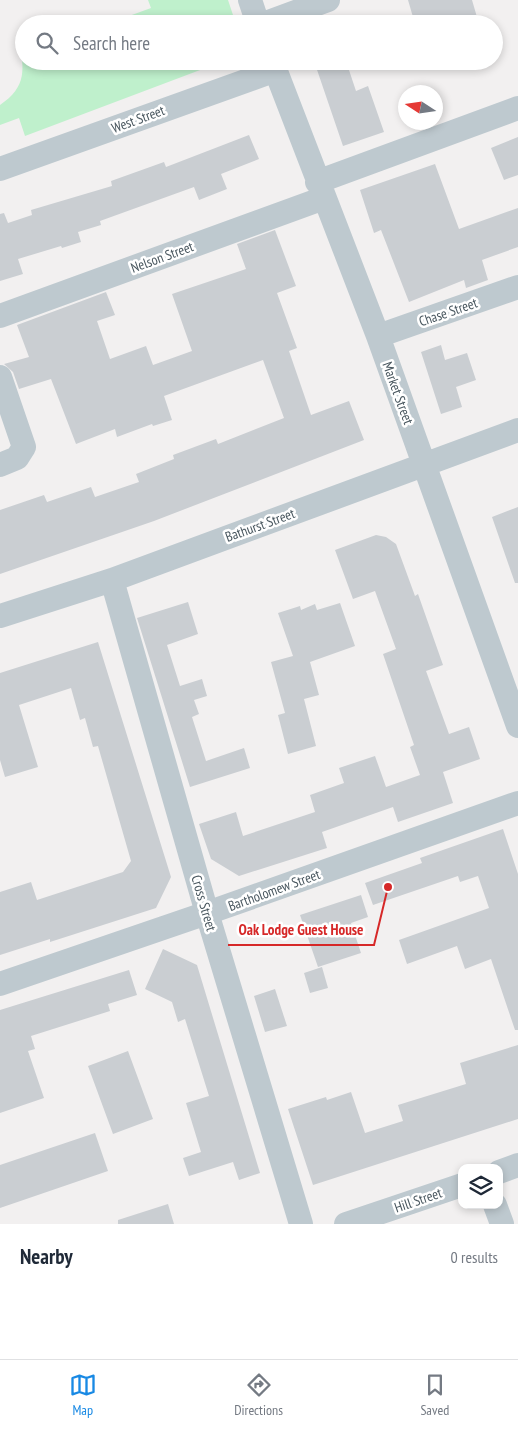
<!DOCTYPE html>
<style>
:root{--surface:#fff;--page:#f6f6f7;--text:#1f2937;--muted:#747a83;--line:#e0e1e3;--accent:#1889e4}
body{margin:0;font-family:"PT Sans Narrow",sans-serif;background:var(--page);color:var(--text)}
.controls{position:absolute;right:15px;bottom:15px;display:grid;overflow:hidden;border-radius:10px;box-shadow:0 2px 8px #0003}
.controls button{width:45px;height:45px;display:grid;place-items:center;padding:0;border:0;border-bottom:1px solid var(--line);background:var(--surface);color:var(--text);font:25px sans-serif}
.compass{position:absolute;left:398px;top:85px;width:45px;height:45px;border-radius:50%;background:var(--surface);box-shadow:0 2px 8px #0003;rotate:282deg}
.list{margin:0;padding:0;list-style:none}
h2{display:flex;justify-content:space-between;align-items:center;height:65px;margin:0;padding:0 20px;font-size:21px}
h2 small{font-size:16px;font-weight:400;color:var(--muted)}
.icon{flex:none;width:28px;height:28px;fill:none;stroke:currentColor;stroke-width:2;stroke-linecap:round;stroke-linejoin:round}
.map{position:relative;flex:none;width:518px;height:1224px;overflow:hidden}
.search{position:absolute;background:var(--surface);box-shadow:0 2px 8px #0003;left:15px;right:15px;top:15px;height:55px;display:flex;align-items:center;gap:12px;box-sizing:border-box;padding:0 18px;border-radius:28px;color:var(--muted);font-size:19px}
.sheet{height:135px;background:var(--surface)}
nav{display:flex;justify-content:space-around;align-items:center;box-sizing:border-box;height:70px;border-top:1px solid var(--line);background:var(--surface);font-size:14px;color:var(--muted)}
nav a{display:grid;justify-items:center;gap:2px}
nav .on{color:var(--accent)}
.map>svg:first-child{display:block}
</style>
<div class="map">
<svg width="518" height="1224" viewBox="0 0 518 1224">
<rect width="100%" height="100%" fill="#f2f0f0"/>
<path fill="#bff0cc" d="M148,0H228L236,24H107L151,8Z
M24,38V61H224L25,136L19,118L0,125V105C27,87 25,68 18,40Z"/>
<path fill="#caced2" d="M408,0H472L479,24H415Z
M314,61H346L356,91L368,86L384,132L343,146Z
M249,135L259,159L221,174L227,189L199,200L194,187L100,221L101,225L78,232L81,242L62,248L61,246L18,259L23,274L0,281V214L4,213L8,223L32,215L31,210L112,186L111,181L164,162L166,167Z
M518,137V175L504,180L491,148Z
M435,164L459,229L518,208V247L482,260L488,280L466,288L464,280L409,302L381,230L374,233L360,190Z
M275,230L296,286L277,293L297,348L289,351L311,415L349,401L364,440L154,521L0,574V510L44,495L47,502L91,487L95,497L139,482L136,474L174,459L173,455L216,439L218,444L284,418L263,360L164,396L172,420L153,426L152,424L117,437L115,429L76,444L51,379L19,389L13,372L4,364L29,357L17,325L106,292L115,315L97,321L110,359L146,346L153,365L192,351L172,294L246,269L237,244Z
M441,345L445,360L467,353L476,380L456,387L462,407L441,414L421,352Z
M518,507V583H515L492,517Z
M376,535L386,537L396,544L415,596L418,594L443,665L426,671L449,734L469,727L480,759L443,772L453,803L398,822L393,807L322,832L327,848L239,876L211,859L199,824L236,812L243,836L315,812L310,795L344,783L339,768L375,756L386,787L420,775L410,747L414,745L383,654L396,649L375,591L353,599L335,550Z
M188,602L198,634L167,645L180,686L202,679L207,696L194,700L199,714L192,717L206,761L244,748L250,768L190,787L137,618Z
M340,603L355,646L310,662L319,695L304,699L316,746L288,754L278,715L285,713L271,662L293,656L278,613L300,606L301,610L315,604L317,610Z
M98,642L171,877L156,908L50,942V939L0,955V892L31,882L37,900L123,872L131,861L98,746L93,747L85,718L80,720L71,688L19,705L38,767L5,777L0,760V673Z
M503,829L518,874V1030H515L491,959L465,969L457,946L407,964L399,940L489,908L478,876L460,882L458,876L373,905L365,883L422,863L420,858Z
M361,895L368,917L351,923L361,953L318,967L300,915Z
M163,949L197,965L260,1173L239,1180L233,1162L189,1176L183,1158L201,1152L186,1103L209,1096L185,1019L178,1022L172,1002L145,989Z
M322,967L328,988L310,993L304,973Z
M129,970L137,995L108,1004L110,1011L31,1036L35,1049L28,1051L44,1098L0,1113V1010Z
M275,989L287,1026L265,1032L254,996Z
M518,1045V1119L313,1185L288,1109L326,1097L327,1100L351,1092L365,1133L403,1121L398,1105L466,1084L460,1063Z
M128,1051L153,1119L113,1134L88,1066Z
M95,1133L108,1171L0,1208V1165Z
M168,1204L174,1224H118V1220Z"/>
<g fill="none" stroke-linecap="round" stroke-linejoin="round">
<path stroke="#bec9cf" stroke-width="24" d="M250,0L258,24
M263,24L328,0
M272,61L378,336L518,726
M0,169L276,70
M317,182L518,108
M0,316L324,198
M378,336L518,287
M0,377L24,447L17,458L0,465
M112,580L207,913L301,1224
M0,616L112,580L518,430
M0,984L207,913L518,803
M499,1172L518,1165
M495,1205L502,1224
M346,1224L462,1185"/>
</g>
<g text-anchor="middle" stroke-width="5" stroke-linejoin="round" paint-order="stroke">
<g font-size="14" fill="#48565e" stroke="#fff">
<text transform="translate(138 119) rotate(-20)" y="5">West Street</text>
<text transform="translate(162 257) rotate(-20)" y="5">Nelson Street</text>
<text transform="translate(448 312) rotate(-19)" y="5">Chase Street</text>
<text transform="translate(398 393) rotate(70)" y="5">Market Street</text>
<text transform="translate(260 525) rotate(-20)" y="5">Bathurst Street</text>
<text transform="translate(274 890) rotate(-20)" y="5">Bartholomew Street</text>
<text transform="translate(204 903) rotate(74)" y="5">Cross Street</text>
<text transform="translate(418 1200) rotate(-19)" y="5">Hill Street</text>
</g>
</g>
<path fill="none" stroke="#d62828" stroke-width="2" d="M388 887L374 945H228"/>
<circle fill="#d62828" stroke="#fff" stroke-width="2" cx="388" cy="887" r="5"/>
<g font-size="15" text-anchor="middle" font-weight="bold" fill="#d62828" stroke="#fff" stroke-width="5" stroke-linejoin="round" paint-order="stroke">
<text x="301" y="935">Oak Lodge Guest House</text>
</g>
</svg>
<div class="controls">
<button><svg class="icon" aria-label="layers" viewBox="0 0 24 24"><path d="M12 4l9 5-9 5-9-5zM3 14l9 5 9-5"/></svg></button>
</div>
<svg class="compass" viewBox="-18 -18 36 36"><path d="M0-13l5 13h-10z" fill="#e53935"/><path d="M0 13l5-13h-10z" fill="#747a83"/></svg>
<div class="search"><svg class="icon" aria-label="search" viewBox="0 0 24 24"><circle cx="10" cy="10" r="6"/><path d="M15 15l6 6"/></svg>Search here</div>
</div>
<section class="sheet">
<h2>Nearby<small>0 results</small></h2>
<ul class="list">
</ul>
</section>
<nav>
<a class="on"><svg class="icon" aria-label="map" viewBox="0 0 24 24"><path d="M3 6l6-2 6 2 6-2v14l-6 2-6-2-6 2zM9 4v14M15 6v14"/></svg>Map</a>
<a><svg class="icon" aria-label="directions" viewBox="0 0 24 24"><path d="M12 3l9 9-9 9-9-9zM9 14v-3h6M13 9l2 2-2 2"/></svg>Directions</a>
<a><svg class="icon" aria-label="saved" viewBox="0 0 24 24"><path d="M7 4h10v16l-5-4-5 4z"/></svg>Saved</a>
</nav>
